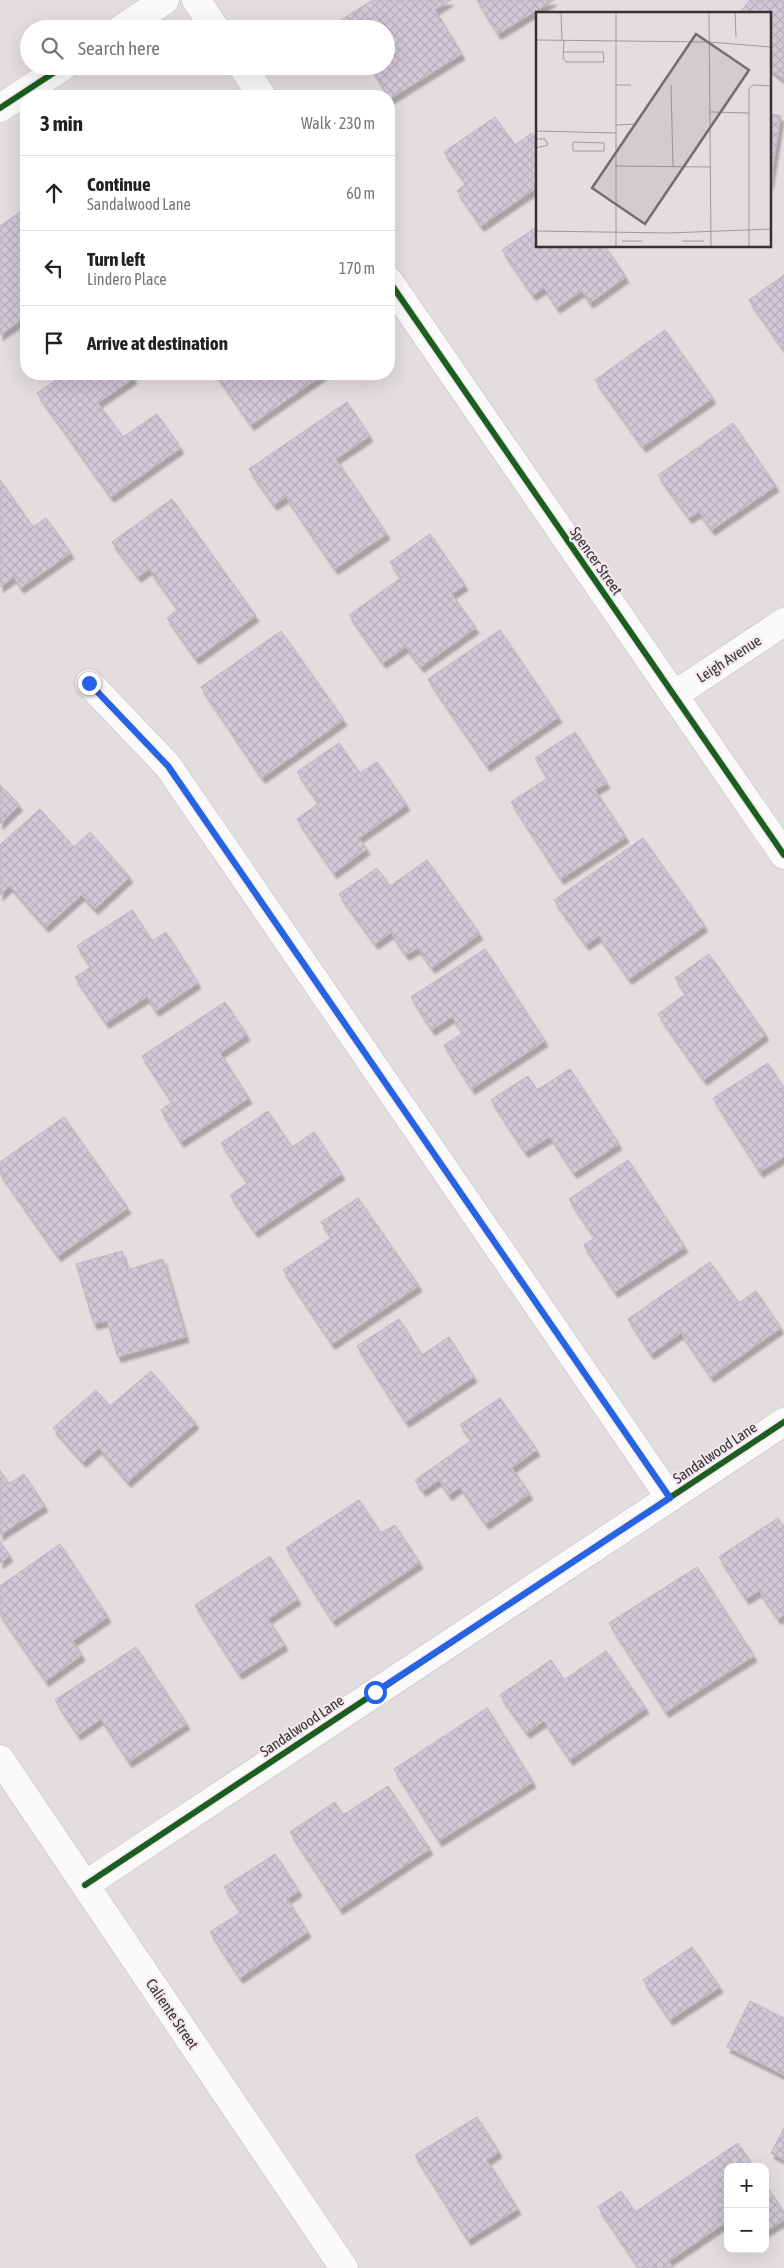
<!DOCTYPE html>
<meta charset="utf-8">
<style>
:root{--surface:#fff;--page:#f6f6f6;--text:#222;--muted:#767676;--line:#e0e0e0}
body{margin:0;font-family:"Asap Condensed",sans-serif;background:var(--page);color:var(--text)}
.controls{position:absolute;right:15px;bottom:15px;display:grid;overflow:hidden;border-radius:10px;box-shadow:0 5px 20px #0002}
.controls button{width:45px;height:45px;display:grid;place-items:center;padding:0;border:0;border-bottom:1px solid var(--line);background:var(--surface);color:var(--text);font:25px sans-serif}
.stop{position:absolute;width:15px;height:15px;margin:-11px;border:4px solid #2563eb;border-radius:50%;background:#fff}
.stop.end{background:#2563eb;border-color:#fff;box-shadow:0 1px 5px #0008}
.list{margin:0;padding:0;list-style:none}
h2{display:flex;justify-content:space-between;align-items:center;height:65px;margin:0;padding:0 20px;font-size:21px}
h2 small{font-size:16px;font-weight:400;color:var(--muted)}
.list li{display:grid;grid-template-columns:32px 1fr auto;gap:15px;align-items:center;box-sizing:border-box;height:75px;padding:0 20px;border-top:1px solid var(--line)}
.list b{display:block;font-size:19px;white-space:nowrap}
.list p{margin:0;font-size:16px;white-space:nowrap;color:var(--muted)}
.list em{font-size:16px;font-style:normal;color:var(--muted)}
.icon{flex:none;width:28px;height:28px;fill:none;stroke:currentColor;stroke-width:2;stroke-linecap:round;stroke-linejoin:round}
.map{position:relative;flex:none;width:784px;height:2268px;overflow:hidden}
.search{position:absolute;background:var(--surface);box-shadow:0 5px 20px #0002;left:20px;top:20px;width:375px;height:55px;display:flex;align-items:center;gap:12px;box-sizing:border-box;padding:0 18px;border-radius:28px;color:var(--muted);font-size:19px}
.panel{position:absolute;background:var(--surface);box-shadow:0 5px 20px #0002;left:20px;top:90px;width:375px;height:290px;border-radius:20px}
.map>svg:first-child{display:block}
</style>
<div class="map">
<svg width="784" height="2268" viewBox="0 0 784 2268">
<defs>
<pattern id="building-cross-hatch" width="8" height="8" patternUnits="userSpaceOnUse" patternTransform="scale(1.25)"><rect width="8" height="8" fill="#d2c9d7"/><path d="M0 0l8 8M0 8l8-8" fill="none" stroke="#b5adb9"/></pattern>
<filter id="shadow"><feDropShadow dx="3" dy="5.5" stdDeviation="1" flood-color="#0004"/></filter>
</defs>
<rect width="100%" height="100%" fill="#e3dde0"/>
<path fill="url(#building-cross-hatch)" stroke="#bab6ba" filter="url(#shadow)" d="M373,0H451L435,10L462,54L390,99L370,66H386V29H346L341,20Z
M477,0H554L498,34Z
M750,0H784V80L770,69V14H739Z
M770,114L781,116L770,185Z
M495,117L515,145L532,133L538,142V187L481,226L457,191L466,184L444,152Z
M20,212L26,221V317L0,335V226Z
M538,226V246H605L626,277L590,303L582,291L557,308L544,288L533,295L502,250Z
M784,275V350L749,300Z
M665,330L713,398L643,447L595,380Z
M65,374H131L134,378L98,403L123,437L157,414L181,448L111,497L37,393Z
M216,374H324L251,425Z
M347,402L370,436L336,459L387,534L335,569L286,497L274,505L249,469Z
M733,423L776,486L712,530L699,512L689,518L658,475Z
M0,480L33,527L46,518L71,553L21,588L14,577L0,587Z
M172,499L256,616L196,659L167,618L178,609L149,569L138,577L112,542Z
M430,534L465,585L452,594L476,628L421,667L406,647L383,663L349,615L401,578L390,562Z
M500,630L559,717L487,766L428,679Z
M281,631L344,720L262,778L201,687Z
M575,732L607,783L595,790L626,837L561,879L511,802L548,778L535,758Z
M339,743L360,773L377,762L407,805L359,838L367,849L334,873L297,819L319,803L297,772Z
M0,785L20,805L0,824Z
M40,809L74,847L90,832L130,877L95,909L82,895L46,927L10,886L0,895V845Z
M643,838L705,926L629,979L599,936L586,945L554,900Z
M427,860L480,934L432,968L418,948L406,955L391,933L375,944L339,894L377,868L390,886Z
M132,910L152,941L166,932L198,983L156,1011L147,997L106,1023L75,977L91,967L77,946Z
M485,949L545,1041L472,1089L444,1045L463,1033L452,1017L432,1030L411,997Z
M709,954L766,1035L704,1080L658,1014L686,994L675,978Z
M225,1002L247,1035L220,1053L249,1098L181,1142L161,1110L172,1102L142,1056Z
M768,1063L784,1089V1157L760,1172L713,1098Z
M570,1069L619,1144L574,1173L550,1137L525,1152L491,1100L528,1076L537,1090Z
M268,1111L292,1147L314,1132L342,1174L255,1232L230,1195L248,1183L221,1143Z
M64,1117L128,1208L58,1256L0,1173V1162Z
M628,1160L685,1247L615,1292L584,1245L595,1238L569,1199Z
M358,1198L419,1286L332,1344L283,1270L332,1238L321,1222Z
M122,1251L127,1270L163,1259L186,1337L118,1357L107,1321L94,1324L76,1264Z
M710,1262L739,1303L756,1291L781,1328L711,1377L681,1333L651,1354L628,1319Z
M399,1319L422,1355L449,1337L474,1377L406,1422L357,1346Z
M151,1371L196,1423L128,1482L99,1448L83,1462L53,1428L96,1390L110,1406Z
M500,1398L537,1450L512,1468L530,1494L486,1524L460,1487L449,1495L439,1480L423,1491L415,1480L472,1440L460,1425Z
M0,1470L9,1484L24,1474L45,1506L0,1535Z
M359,1500L381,1533L395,1525L420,1563L333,1621L286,1548Z
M778,1518L784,1527V1615L778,1619L759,1591L746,1599L719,1557Z
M0,1541L10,1556L0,1563Z
M60,1544L108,1617L73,1641L82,1655L46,1681L0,1614V1586Z
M270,1556L298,1599L268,1619L285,1645L239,1674L195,1605Z
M697,1567L754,1656L666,1712L609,1623Z
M136,1647L187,1724L129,1762L101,1719L78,1735L55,1700Z
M606,1651L646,1708L570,1760L544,1721L527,1733L500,1695L551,1660L564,1680Z
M487,1708L533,1782L439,1841L394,1769Z
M388,1786L430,1849L340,1909L290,1832L335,1802L343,1815Z
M275,1854L299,1891L287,1899L308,1932L240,1978L210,1932L241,1912L224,1887Z
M692,1947L720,1987L670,2020L643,1980Z
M750,2001L784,2018V2075L727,2047Z
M477,2117L499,2152L487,2160L518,2209L468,2240L415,2155Z
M784,2128V2160L771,2153Z
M738,2143L754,2167H728V2221L669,2261L673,2268H639L598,2207L621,2191L635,2212Z
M765,2184L784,2212V2220L765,2232Z"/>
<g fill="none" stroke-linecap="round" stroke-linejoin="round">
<g stroke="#bebabc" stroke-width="29">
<path id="minor" d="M89,683L168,766L670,1498
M674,695L784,622
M0,1759L344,2268
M85,1885L784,1422"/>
</g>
<g stroke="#bebabc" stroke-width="29">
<path id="tertiary" d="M196,0L216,29
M242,66L262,96
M389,281L784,855"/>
</g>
<g stroke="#bebabc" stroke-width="29">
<path id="secondary" d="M121,29L165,0
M0,108L64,66"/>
</g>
<use href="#minor" stroke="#fbfafa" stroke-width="28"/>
<use href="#tertiary" stroke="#fbfafa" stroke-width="28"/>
<use href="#secondary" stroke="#fbfafa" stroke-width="28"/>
<g stroke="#f2e8ee" stroke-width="9">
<path id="cycleway" d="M0,108L64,66
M389,281L784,855
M89,683L168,766L670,1498
M85,1885L784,1422"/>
</g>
<use href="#cycleway" stroke="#1b5e20" stroke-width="6"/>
</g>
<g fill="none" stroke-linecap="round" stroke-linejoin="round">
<path stroke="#2563eb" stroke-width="6" d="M89,683L168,766L670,1498L375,1692"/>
</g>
<g text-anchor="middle" stroke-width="4" stroke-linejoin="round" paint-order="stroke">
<g font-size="15" fill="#363234" stroke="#f2e8ee">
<text transform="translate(596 561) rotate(55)" y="5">Spencer Street</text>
<text transform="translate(729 659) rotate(-33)" y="5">Leigh Avenue</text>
<text transform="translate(715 1453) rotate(-34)" y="5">Sandalwood Lane</text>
<text transform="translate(302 1726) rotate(-34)" y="5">Sandalwood Lane</text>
<text transform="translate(172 2014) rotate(56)" y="5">Caliente Street</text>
</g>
</g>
<g transform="translate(536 12)">
<rect width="235" height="235" fill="#e3dde0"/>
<path fill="none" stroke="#9e999b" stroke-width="1" d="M25,0L26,28M80,0V235M173,0L175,235M199,0L200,25M0,28L173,30L235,35M28,40H67L68,50H30L27,46L28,28M79,73H95M135,73L137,155M174,100L213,101M80,113L99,112M0,119L80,121M0,127H9L12,133L0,136M37,130L68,131V139H37ZM79,154L174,155M0,219L133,221L235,217M86,229H106M146,229H168M213,235V77L217,73L235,74"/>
<path fill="#736e70" fill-opacity="0.15" stroke="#736e70" stroke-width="2.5" d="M160,22L213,58L109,212L56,176Z"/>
<rect width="235" height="235" fill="none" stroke="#363234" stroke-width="2.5"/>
</g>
</svg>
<div class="controls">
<button>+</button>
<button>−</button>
</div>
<div class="stop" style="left:375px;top:1692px"></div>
<div class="stop end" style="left:89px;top:683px"></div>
<div class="search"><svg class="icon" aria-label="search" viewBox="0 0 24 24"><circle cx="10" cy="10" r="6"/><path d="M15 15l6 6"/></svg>Search here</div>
<section class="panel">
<h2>3 min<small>Walk · 230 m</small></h2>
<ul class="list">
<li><svg class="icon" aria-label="ahead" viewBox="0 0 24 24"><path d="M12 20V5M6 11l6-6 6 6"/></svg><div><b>Continue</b><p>Sandalwood Lane</p></div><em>60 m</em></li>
<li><svg class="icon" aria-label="left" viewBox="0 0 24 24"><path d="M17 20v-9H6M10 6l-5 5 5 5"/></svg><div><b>Turn left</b><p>Lindero Place</p></div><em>170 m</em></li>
<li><svg class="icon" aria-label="arrive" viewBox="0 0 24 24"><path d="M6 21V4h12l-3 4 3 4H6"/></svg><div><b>Arrive at destination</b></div></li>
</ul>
</section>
</div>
